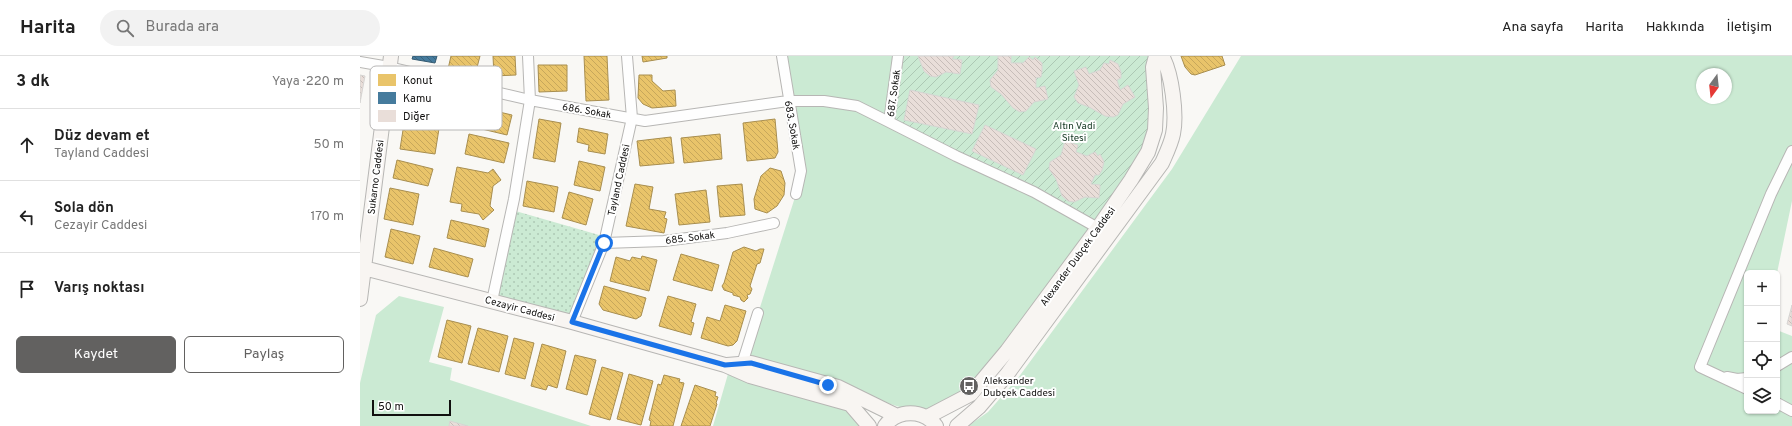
<!DOCTYPE html>
<html lang="tr">
<meta charset="utf-8">
<style>
:root{--surface:#fff;--page:#f2f2f2;--text:#222;--muted:#767676;--line:#e0e0e0;--accent:#626160}
body{margin:0;font-family:Overpass,sans-serif;background:var(--page);color:var(--text)}
.controls{position:absolute;right:12px;bottom:12px;display:grid;overflow:hidden;border-radius:6px;box-shadow:0 1px 3px #0004}
.controls button{width:36px;height:36px;display:grid;place-items:center;padding:0;border:0;border-bottom:1px solid var(--line);background:var(--surface);color:var(--text);font:20px sans-serif}
.compass{position:absolute;left:1336px;top:12px;width:36px;height:36px;border-radius:50%;background:var(--surface);box-shadow:0 1px 3px #0004;rotate:195deg}
.scale{position:absolute;left:12px;bottom:10px;width:79px;box-sizing:border-box;padding-left:4px;border:2px solid #11100f;border-top:0;font-size:11px;line-height:14px;white-space:nowrap;color:#11100f;-webkit-text-stroke:3px #fff;paint-order:stroke}
.stop{position:absolute;width:12px;height:12px;margin:-9px;border:3px solid #1a73e8;border-radius:50%;background:#fff}
.stop.end{background:#1a73e8;border-color:#fff;box-shadow:0 1px 4px #0008}
.list{margin:0;padding:0;list-style:none}
h2{display:flex;justify-content:space-between;align-items:center;height:52px;margin:0;padding:0 16px;font-size:17px}
h2 small{font-size:13px;font-weight:400;color:var(--muted)}
.list li{display:grid;grid-template-columns:26px 1fr auto;gap:12px;align-items:center;box-sizing:border-box;height:72px;padding:0 16px;border-top:1px solid var(--line)}
.list b{display:block;font-size:15px;white-space:nowrap}
.list p{margin:0;font-size:13px;white-space:nowrap;color:var(--muted)}
.list em{font-size:13px;font-style:normal;color:var(--muted)}
.actions{display:flex;gap:8px;padding:12px 16px}
.actions a{flex:1;padding:9px 0;border:1px solid var(--accent);border-radius:6px;text-align:center;font-size:14px;color:var(--accent)}
.actions .main{background:var(--accent);color:#fff}
.icon{flex:none;width:22px;height:22px;fill:none;stroke:currentColor;stroke-width:2;stroke-linecap:round;stroke-linejoin:round}
.map{position:relative;flex:none;width:1432px;height:370px;overflow:hidden}
header{display:flex;align-items:center;gap:24px;box-sizing:border-box;height:56px;padding:0 20px;background:var(--surface);border-bottom:1px solid var(--line)}
header strong{font-size:19px}
nav{display:flex;gap:22px;margin-inline-start:auto;font-size:14px}
.search{width:280px;height:36px;background:var(--page);display:flex;align-items:center;gap:10px;box-sizing:border-box;padding:0 14px;border-radius:22px;color:var(--muted);font-size:15px}
main{display:flex}
aside{flex:1;background:var(--surface)}
.map>svg:first-child{display:block}
</style>
<header>
<strong>Harita</strong>
<div class="search"><svg class="icon" aria-label="search" viewBox="0 0 24 24"><circle cx="10" cy="10" r="6"/><path d="M15 15l6 6"/></svg>Burada ara</div>
<nav><a>Ana sayfa</a><a>Harita</a><a>Hakkında</a><a>İletişim</a></nav>
</header>
<main>
<aside>
<h2>3 dk<small>Yaya · 220 m</small></h2>
<ul class="list">
<li><svg class="icon" aria-label="ahead" viewBox="0 0 24 24"><path d="M12 20V5M6 11l6-6 6 6"/></svg><div><b>Düz devam et</b><p>Tayland Caddesi</p></div><em>50 m</em></li>
<li><svg class="icon" aria-label="left" viewBox="0 0 24 24"><path d="M17 20v-9H6M10 6l-5 5 5 5"/></svg><div><b>Sola dön</b><p>Cezayir Caddesi</p></div><em>170 m</em></li>
<li><svg class="icon" aria-label="arrive" viewBox="0 0 24 24"><path d="M6 21V4h12l-3 4 3 4H6"/></svg><div><b>Varış noktası</b></div></li>
</ul>
<div class="actions"><a class="main">Kaydet</a><a>Paylaş</a></div>
</aside>
<div class="map">
<svg width="1432" height="370" viewBox="0 0 1432 370">
<defs>
<pattern id="park-dots" width="8" height="8" patternUnits="userSpaceOnUse"><rect width="8" height="8" fill="#cbead3"/><path d="M2 2h.1M6 6h.1" fill="none" stroke="#adc8b4" stroke-width="1.8" stroke-linecap="round"/></pattern>
<pattern id="garden-furrows" width="10" height="10" patternUnits="userSpaceOnUse"><rect width="10" height="10" fill="#cbead3"/><path d="M-1 1l2-2M0 10L10 0M9 11l2-2" fill="none" stroke="#adc8b4"/></pattern>
<pattern id="homes-back-hatch" width="6" height="6" patternUnits="userSpaceOnUse"><rect width="6" height="6" fill="#e9c46a"/><path d="M-1 5l2 2M0 0l6 6M5-1l2 2" fill="none" stroke="#c7a75b"/></pattern>
<pattern id="public-back-hatch" width="6" height="6" patternUnits="userSpaceOnUse"><rect width="6" height="6" fill="#457b9d"/><path d="M-1 5l2 2M0 0l6 6M5-1l2 2" fill="none" stroke="#38637e"/></pattern>
<pattern id="building-back-hatch" width="6" height="6" patternUnits="userSpaceOnUse"><rect width="6" height="6" fill="#e9ded9"/><path d="M-1 5l2 2M0 0l6 6M5-1l2 2" fill="none" stroke="#c7bdb9"/></pattern>
</defs>
<rect width="100%" height="100%" fill="#f9f8f5"/>
<path fill="#cbead3" fill-rule="evenodd" d="M422,0H538L738,172L611,338L558,357L478,331L382,308L436,138L441,115Z
M881,0H1432V145L1417,217H1387V355H1417V274L1432,280V370H608L628,356L658,322L795,136L812,113ZM1342,18H1366V42H1342Z
M39,240L84,251L69,306L92,312L90,324L231,370H0V327L16,259Z
M370,311L490,348L509,370H353Z"/>
<path fill="url(#park-dots)" d="M152,154L246,181L212,266L132,245Z"/>
<path fill="url(#garden-furrows)" d="M538,0H796L795,74L738,172L529,66Z"/>
<path fill="url(#homes-back-hatch)" stroke="#a88e4f" d="M91,0H120L115,19L88,13Z
M133,0H155L156,19L134,20Z
M224,0H247L249,44L226,45Z
M282,0H307V2L283,6Z
M821,0H862L865,9L835,19L831,18L825,11Z
M178,9H207V35L179,36Z
M279,19H292V25L303,35L315,34L316,50L292,52L283,48L278,42Z
M105,48L152,59L147,79L101,68Z
M46,55L81,60L75,98L40,93Z
M179,63L201,67L195,106L173,102Z
M415,63L418,96L415,102L387,105L383,67Z
M219,72L248,78L245,98L228,95L229,89L217,86Z
M109,78L149,87L144,107L105,98Z
M360,78L362,103L324,107L321,82Z
M311,81L314,107L280,110L277,85Z
M37,104L73,113L68,130L33,122Z
M219,105L245,111L240,135L214,129Z
M97,111L128,117L133,113L141,124L133,130L130,150L134,154L123,164L119,158L101,155L102,148L90,146Z
M410,112L421,115L425,127L424,139L417,150L407,157L395,153L394,143L401,120Z
M167,125L198,131L194,156L163,150Z
M275,128L293,131L289,153L306,156L304,162L307,163L304,177L266,170Z
M382,128L385,159L360,161L357,130Z
M30,132L59,138L53,169L24,163Z
M346,134L350,166L319,169L315,138Z
M209,136L233,143L226,169L202,162Z
M91,164L129,173L125,191L87,182Z
M31,173L60,180L53,208L25,201Z
M384,191L396,195L400,193H404L400,207L397,208L390,230L392,233L390,238L387,239L388,242L384,246L381,244L380,241L373,239V237L364,234L362,230L364,227L373,196Z
M74,192L113,203L108,221L69,211Z
M321,198L359,209L352,235L313,224Z
M282,200L297,204L289,235L250,225L256,201L270,205L272,201L281,203Z
M244,230L286,242L281,260L276,263L243,254L239,248Z
M308,240L336,248L331,266L334,267L331,279L299,270Z
M365,249L386,255L377,285L373,289L368,290L341,282L347,261L360,265Z
M87,264L111,270L102,307L78,301Z
M118,272L148,280L139,316L108,308Z
M154,282L174,287L165,323L145,318Z
M182,288L206,295L197,332L188,329L186,334L171,330Z
M215,299L236,304L227,339L206,333Z
M242,311L263,317L250,364L229,358Z
M269,318L293,325L281,369L257,363Z
M304,319L320,323L319,326L324,327L313,370H290L291,365L289,364L298,328L301,329Z
M335,329L356,336L355,340L358,341L356,347L357,348L350,370H321Z"/>
<path fill="url(#public-back-hatch)" stroke="#355b72" d="M53,0H77L75,7L52,3Z"/>
<path fill="url(#building-back-hatch)" stroke="#d6d5d3" d="M558,0H594L592,3L602,4L600,18L586,16L576,21L570,20L564,15Z
M638,0H651V7H663L669,1L673,4L675,1L682,7V16L681,21L676,22V32L685,30L688,43L674,46L666,55L660,56L653,52L641,38L631,31L630,24L638,14Z
M750,4L758,8L761,16V22L757,24L760,34L768,29L775,41L763,48L758,59L753,61L745,60L729,51L718,47L714,41L719,29L714,15L726,11L729,18L740,14L744,7L749,8Z
M0,19L5,20L0,47Z
M550,34L619,49L612,78L544,64Z
M625,69L676,93L663,119L612,95Z
M705,85L718,89L716,96L727,100L735,96L738,100L740,98L744,106L742,114L739,119H735L731,128L740,129L739,142L725,141L714,146L708,145L702,140L696,123L689,113L690,106L701,99Z
M1432,249V270L1427,268Z
M90,365L108,370H89Z"/>
<g fill="none" stroke-linecap="round" stroke-linejoin="round">
<g stroke="#b7b6b4" stroke-width="12">
<path id="street" d="M422,0L441,115L436,138
M0,6L29,11L170,44L285,65L428,45H464L497,50L529,66L538,0
M529,66L596,100L674,136L738,172
M244,187L304,185L367,177L414,167
M132,245L154,143L170,44L168,0
M212,266L244,187L272,62L267,0
M382,308L398,257
M1417,310L1432,301
M1367,321L1377,323L1387,322
M1387,333L1340,311L1411,138L1432,95
M1417,347L1432,355"/>
</g>
<g stroke="#b7b6b4" stroke-width="16">
<path id="secondary" d="M0,211L212,266L365,309L390,320L490,348L509,370
M0,243L31,0
M367,309L391,307L478,331L537,360
M567,361L611,338L647,295L738,172L771,124L788,96L795,74L796,52L793,11L796,0
M525,370C537,353 564,353 576,370
M597,370L619,351L648,317L802,107C806,98 811,88 813,78C817,59 812,17 802,0"/>
</g>
<use href="#street" stroke="#fefefe" stroke-width="10"/>
<use href="#secondary" stroke="#f8f5f2" stroke-width="14"/>
</g>
<g fill="none" stroke-linecap="round" stroke-linejoin="round">
<path stroke="#1a73e8" stroke-width="5" d="M244,187L212,266L365,309L391,307L468,329"/>
</g>
<defs>
<g id="bus-disc" transform="scale(1)"><circle r="9.5" fill="#626160" stroke="#fff"/><path d="M-5-6H5V4H4V6H2V4H-2V6H-4V4H-5ZM-3.5-4V0h7V-4ZM-3.5 1.2v1.5H-2V1.2ZM2 1.2v1.5H3.5V1.2Z" fill="#fff"/></g>
</defs>
<g fill-rule="evenodd">
<use href="#bus-disc" x="609" y="330"/>
</g>
<g text-anchor="middle" stroke-width="4" stroke-linejoin="round" paint-order="stroke">
<g font-size="10" fill="#11100f" stroke="#fff">
<text transform="translate(533 37) rotate(-82)" y="4">687. Sokak</text>
<text transform="translate(227 54) rotate(10)" y="4">686. Sokak</text>
<text transform="translate(433 69) rotate(80)" y="4">683. Sokak</text>
<text transform="translate(15 121) rotate(-83)" y="4">Sukarno Caddesi</text>
<text transform="translate(258 124) rotate(-78)" y="4">Tayland Caddesi</text>
<text transform="translate(330 181) rotate(-7)" y="4">685. Sokak</text>
<text transform="translate(717 200) rotate(-54)" y="4">Alexander Dubçek Caddesi</text>
<text transform="translate(160 252) rotate(15)" y="4">Cezayir Caddesi</text>
</g>
<g font-size="10" fill="#11351f" stroke="#fff">
<text x="714" y="73">Altın Vadi<tspan x="714" dy="12">Sitesi</tspan></text>
</g>
<g font-size="10" fill="#11100f" stroke="#fff" text-anchor="start">
<text x="623" y="328">Aleksander<tspan x="623" dy="12">Dubçek Caddesi</tspan></text>
</g>
</g>
<rect x="10" y="10" width="132" height="64" rx="6" fill="#fff" stroke="#b8b7b7" stroke-width="1"/>
<rect x="18" y="18" width="18" height="12" fill="#e9c46a"/>
<rect x="18" y="36" width="18" height="12" fill="#457b9d"/>
<rect x="18" y="54" width="18" height="12" fill="#e9ded9"/>
<g font-size="11" fill="#11100f">
<text x="43" y="28">Konut</text>
<text x="43" y="46">Kamu</text>
<text x="43" y="64">Diğer</text>
</g>
</svg>
<div class="controls">
<button>+</button>
<button>−</button>
<button><svg class="icon" aria-label="locate" viewBox="0 0 24 24"><circle cx="12" cy="12" r="6"/><path d="M12 2v4M12 18v4M2 12h4M18 12h4"/></svg></button>
<button><svg class="icon" aria-label="layers" viewBox="0 0 24 24"><path d="M12 4l9 5-9 5-9-5zM3 14l9 5 9-5"/></svg></button>
</div>
<svg class="compass" viewBox="-18 -18 36 36"><path d="M0-13l5 13h-10z" fill="#e53935"/><path d="M0 13l5-13h-10z" fill="#767676"/></svg>
<div class="scale">50 m</div>
<div class="stop" style="left:244px;top:187px"></div>
<div class="stop end" style="left:468px;top:329px"></div>
</div>
</main>
